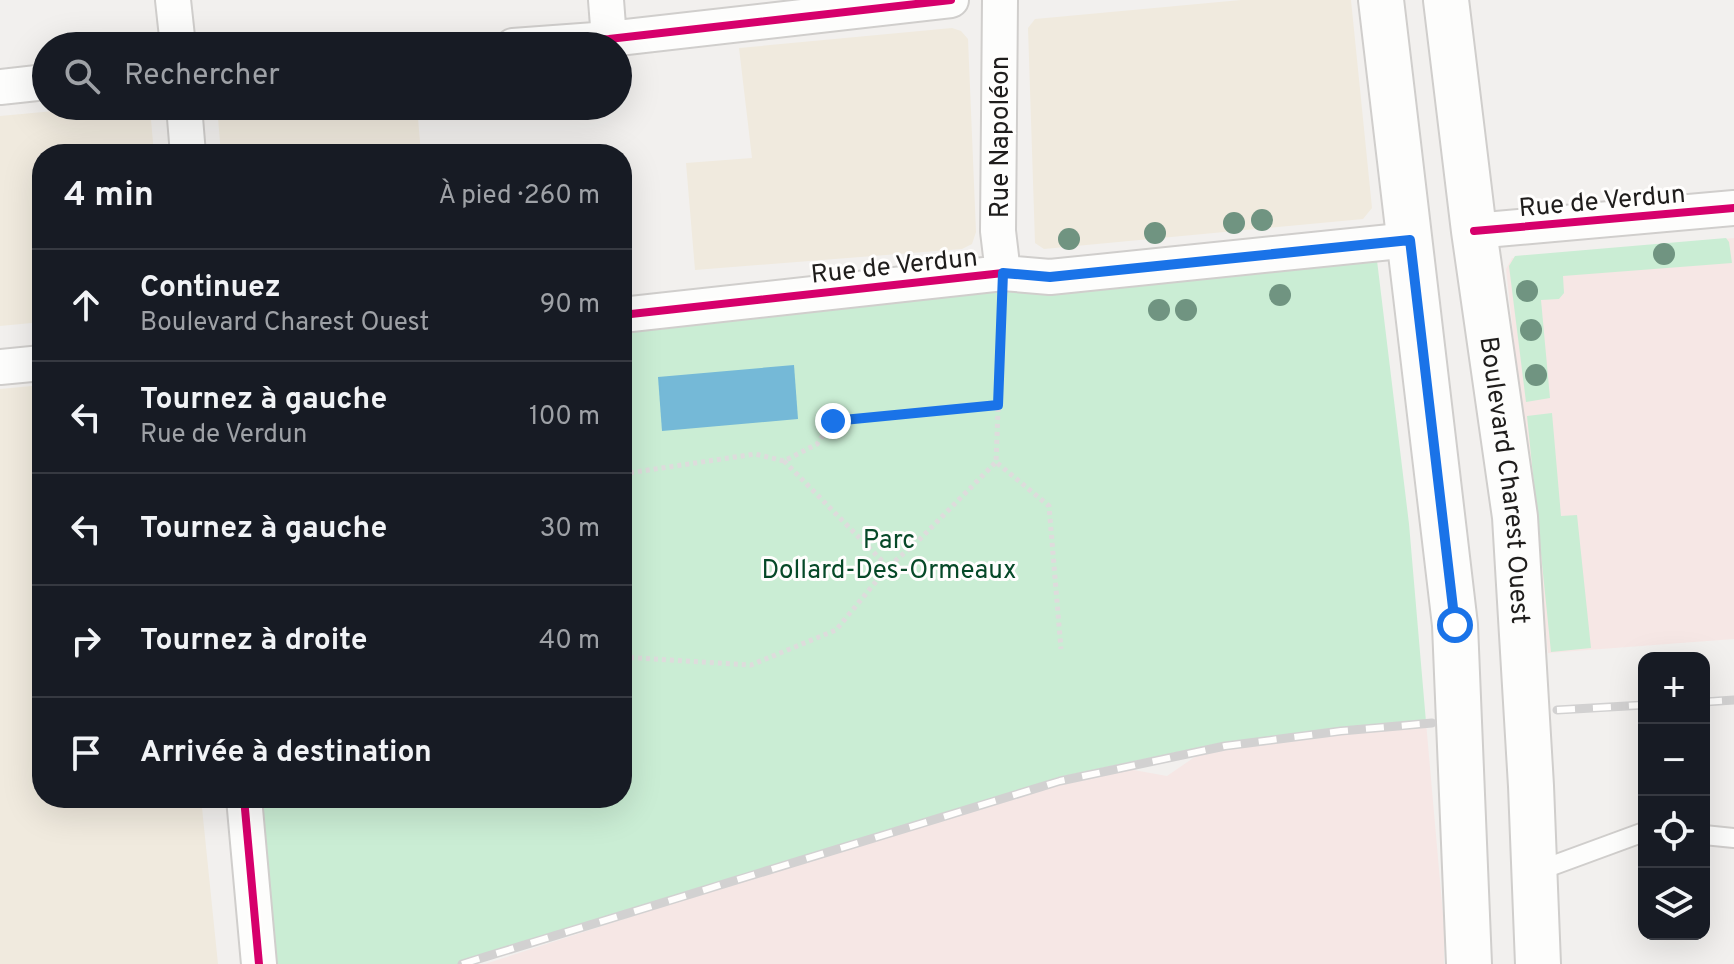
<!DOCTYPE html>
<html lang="fr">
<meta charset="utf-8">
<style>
:root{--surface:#171b24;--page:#20242c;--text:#f1f3f6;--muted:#9ea1a6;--line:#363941}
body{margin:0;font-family:Overpass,sans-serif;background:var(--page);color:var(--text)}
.controls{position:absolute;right:24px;bottom:24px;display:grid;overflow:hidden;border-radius:16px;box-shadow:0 8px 32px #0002}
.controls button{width:72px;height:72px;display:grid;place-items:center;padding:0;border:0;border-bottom:2px solid var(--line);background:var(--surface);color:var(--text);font:40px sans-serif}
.stop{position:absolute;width:24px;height:24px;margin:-18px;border:6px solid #1a73e8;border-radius:50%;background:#fff}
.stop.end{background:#1a73e8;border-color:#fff;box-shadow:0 2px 8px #0008}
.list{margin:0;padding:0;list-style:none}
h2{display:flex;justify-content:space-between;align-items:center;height:104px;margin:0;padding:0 32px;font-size:34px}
h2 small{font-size:26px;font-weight:400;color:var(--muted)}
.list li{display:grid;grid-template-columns:52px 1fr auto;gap:24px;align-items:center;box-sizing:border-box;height:112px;padding:0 32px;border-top:2px solid var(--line)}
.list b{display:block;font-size:30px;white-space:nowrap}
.list p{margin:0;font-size:26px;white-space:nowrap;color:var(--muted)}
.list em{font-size:26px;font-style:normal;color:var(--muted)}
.icon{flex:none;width:44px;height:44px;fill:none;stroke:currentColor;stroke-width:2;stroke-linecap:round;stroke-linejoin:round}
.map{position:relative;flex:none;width:1734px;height:964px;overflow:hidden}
.search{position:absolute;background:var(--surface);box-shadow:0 8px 32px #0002;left:32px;top:32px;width:600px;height:88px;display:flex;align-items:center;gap:20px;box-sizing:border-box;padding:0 28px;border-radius:44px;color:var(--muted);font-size:30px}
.panel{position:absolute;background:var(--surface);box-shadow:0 8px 32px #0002;left:32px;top:144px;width:600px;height:664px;border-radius:32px}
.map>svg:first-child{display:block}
</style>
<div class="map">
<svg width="1734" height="964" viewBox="0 0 1734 964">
<rect width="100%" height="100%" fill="#f2f0ee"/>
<path fill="#f0eade" d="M1241,0H1351L1372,208L1363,219L1044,249L1035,243L1028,28L1035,19Z
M952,28L961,31L968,39L976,232L972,244L962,249L695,270L686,163L752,158L739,48Z
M108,106H148L150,108L154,154H42V322L0,326V116Z
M217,106H417L421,154H221Z
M42,385V798H201L218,964H0V389Z"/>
<path fill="#f6e7e5" d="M1734,238V639L1548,653L1506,269L1512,258Z
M1426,722L1444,926V964H485L987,801L1018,780L1060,781L1117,767L1167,776L1215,743Z"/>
<path fill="#caedd4" d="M1726,238L1729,242L1732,263L1563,276L1564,293L1559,299L1541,300L1550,398L1526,402L1509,266L1515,256Z
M1375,244L1409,524L1426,722L1215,744L1059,777L988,802L459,964H259L244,798H622V315Z
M1552,413L1561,516L1577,515L1591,648L1551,652L1527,416Z"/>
<path fill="#75b9d7" d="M794,365L798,419L662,431L658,377Z"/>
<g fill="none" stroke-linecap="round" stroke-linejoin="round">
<g stroke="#d0cecc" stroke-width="22">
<path id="service" d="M1704,835L1734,838
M1535,872L1644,832"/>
</g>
<g stroke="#d0cecc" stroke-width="38">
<path id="minor" d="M173,0L178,46
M606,0L609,39
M1000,0L998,231L1003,273
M513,46L609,39L951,0
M0,87L46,82
M184,106L188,154
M1474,231L1734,208
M622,315L1003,273L1050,277L1410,240
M0,367L42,363
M244,798L259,964"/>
</g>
<g stroke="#d0cecc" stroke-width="48">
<g id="primary">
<path d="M1381,0L1455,625L1469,964"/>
<path id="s1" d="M1446,0L1474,231L1515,517L1531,786L1538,964"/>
</g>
</g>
<path stroke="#dedcdc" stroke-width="5" stroke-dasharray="4 4" stroke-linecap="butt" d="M1002,304L996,462L1049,506L1061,649
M784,461L888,567
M622,474L755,454L784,461L817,444L833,421L998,405
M622,657L751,665L836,630L888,567L917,542L996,462"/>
<use href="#service" stroke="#fdfdfc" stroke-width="18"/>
<use href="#minor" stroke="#fdfdfc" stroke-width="34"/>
<use href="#primary" stroke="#fdfdfc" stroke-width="44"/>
<g stroke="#d2d1d1" stroke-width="9">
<path id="rail" d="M1704,702L1734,700
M1557,710L1644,705
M462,964L1060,781L1225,746L1341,731L1432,723"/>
</g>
<use href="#rail" stroke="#fffefd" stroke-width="6" stroke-dasharray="18" stroke-linecap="butt"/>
<g stroke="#fffefd" stroke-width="13">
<path id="cycleway" d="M513,46L609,39L951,0
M1474,231L1734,208
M622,315L1003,273L1050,277L1410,240
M244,798L259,964"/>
</g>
<use href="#cycleway" stroke="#d6006c" stroke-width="8"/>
</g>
<g fill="#709481">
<circle cx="1262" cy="220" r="11"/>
<circle cx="1234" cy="223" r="11"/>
<circle cx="1155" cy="233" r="11"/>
<circle cx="1069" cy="239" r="11"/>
<circle cx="1664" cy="254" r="11"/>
<circle cx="1527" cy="291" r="11"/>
<circle cx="1280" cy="295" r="11"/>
<circle cx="1159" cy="310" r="11"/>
<circle cx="1186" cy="310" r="11"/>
<circle cx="1531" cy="330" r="11"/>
<circle cx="1536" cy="375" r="11"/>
</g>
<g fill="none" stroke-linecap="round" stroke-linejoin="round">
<path stroke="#1a73e8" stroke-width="10" d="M833,421L998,405L1003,273L1050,277L1410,240L1455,625"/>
</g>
<g text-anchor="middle" stroke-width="6" stroke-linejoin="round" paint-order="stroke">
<g font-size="26" fill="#1f1d1c" stroke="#fffefd">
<text transform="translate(999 137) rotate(-90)" y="9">Rue Napoléon</text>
<text transform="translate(1602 200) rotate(-5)" y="9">Rue de Verdun</text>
<text transform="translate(894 265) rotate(-6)" y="9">Rue de Verdun</text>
<text dy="9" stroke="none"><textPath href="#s1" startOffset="484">Boulevard Charest Ouest</textPath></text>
</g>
<g font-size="26" fill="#064928" stroke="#fffefd">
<text x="889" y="548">Parc<tspan x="889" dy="30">Dollard-Des-Ormeaux</tspan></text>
</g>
</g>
</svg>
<div class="controls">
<button>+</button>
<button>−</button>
<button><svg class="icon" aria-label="locate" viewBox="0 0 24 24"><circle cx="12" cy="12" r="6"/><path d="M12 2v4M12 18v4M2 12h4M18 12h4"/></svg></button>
<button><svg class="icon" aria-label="layers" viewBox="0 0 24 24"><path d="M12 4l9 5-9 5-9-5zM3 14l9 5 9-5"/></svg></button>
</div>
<div class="stop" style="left:1455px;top:625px"></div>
<div class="stop end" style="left:833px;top:421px"></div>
<div class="search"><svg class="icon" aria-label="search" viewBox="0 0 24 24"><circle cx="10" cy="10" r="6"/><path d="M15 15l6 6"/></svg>Rechercher</div>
<section class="panel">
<h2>4 min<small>À pied · 260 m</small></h2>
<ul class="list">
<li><svg class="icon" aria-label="ahead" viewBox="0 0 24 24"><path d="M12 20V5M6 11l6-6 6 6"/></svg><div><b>Continuez</b><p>Boulevard Charest Ouest</p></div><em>90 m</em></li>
<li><svg class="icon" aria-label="left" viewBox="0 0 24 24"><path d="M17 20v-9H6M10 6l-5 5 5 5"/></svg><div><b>Tournez à gauche</b><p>Rue de Verdun</p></div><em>100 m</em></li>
<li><svg class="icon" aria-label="left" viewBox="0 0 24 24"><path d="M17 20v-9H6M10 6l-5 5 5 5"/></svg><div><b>Tournez à gauche</b></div><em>30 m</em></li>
<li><svg class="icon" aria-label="right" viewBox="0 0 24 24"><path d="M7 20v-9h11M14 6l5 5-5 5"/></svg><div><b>Tournez à droite</b></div><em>40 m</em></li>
<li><svg class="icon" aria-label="arrive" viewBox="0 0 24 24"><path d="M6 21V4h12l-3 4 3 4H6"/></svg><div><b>Arrivée à destination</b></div></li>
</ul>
</section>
</div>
